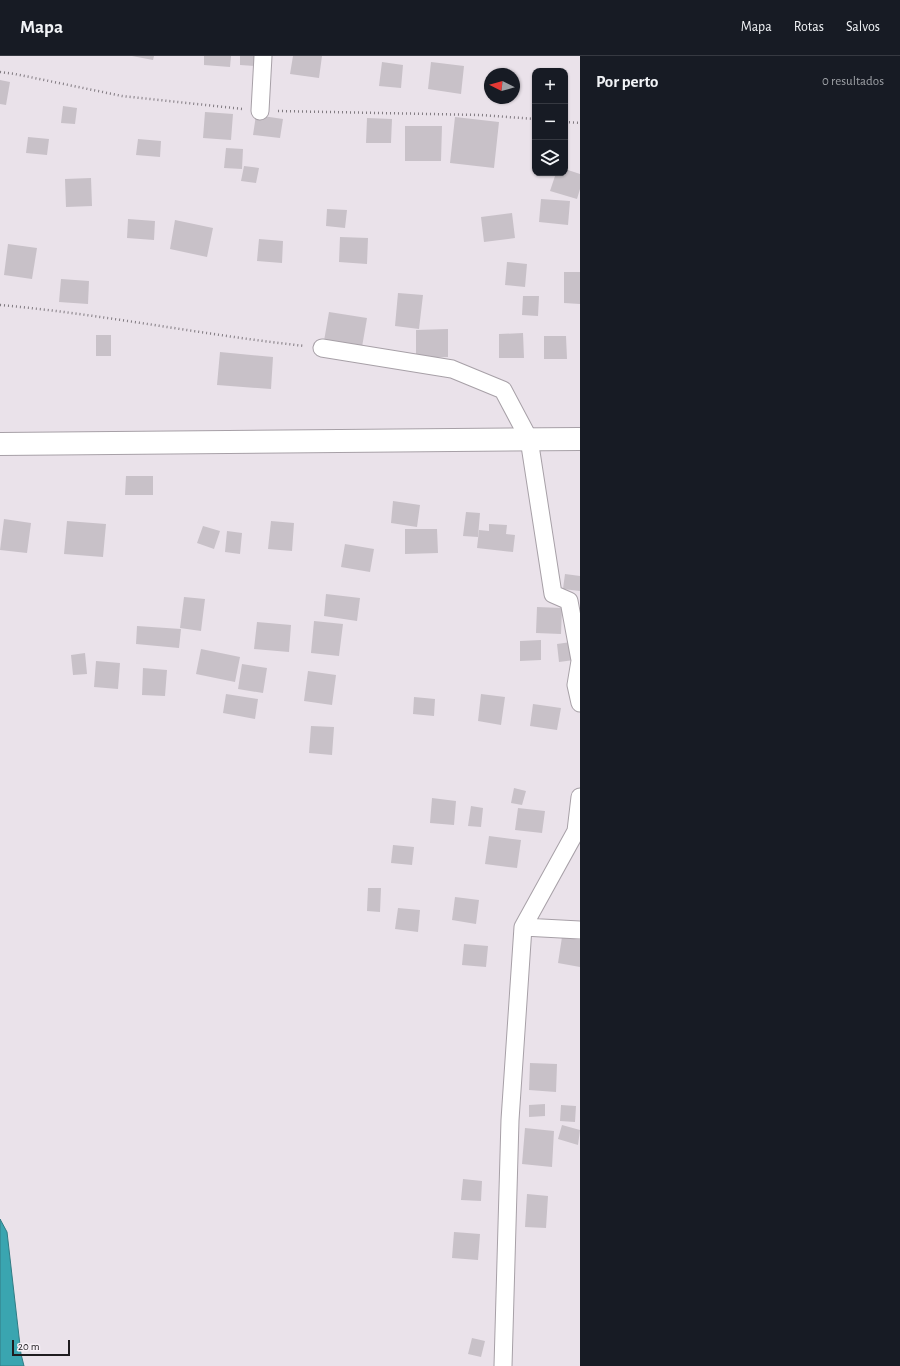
<!DOCTYPE html>
<html lang="pt">
<meta charset="utf-8">
<style>
:root{--surface:#171b24;--page:#20242c;--text:#f1f3f6;--muted:#9ea1a6;--line:#363941}
body{margin:0;font-family:"Alegreya Sans",sans-serif;background:var(--page);color:var(--text)}
.controls{position:absolute;right:12px;top:12px;display:grid;overflow:hidden;border-radius:8px;box-shadow:0 1px 3px #0004}
.controls button{width:36px;height:36px;display:grid;place-items:center;padding:0;border:0;border-bottom:1px solid var(--line);background:var(--surface);color:var(--text);font:20px sans-serif}
.compass{position:absolute;left:484px;top:12px;width:36px;height:36px;border-radius:50%;background:var(--surface);box-shadow:0 1px 3px #0004;rotate:276deg}
.scale{position:absolute;left:12px;bottom:10px;width:58px;box-sizing:border-box;padding-left:4px;border:2px solid #1f1c1f;border-top:0;font-size:11px;line-height:14px;white-space:nowrap;color:#1f1c1f;-webkit-text-stroke:3px #f7f0f7;paint-order:stroke}
.list{margin:0;padding:0;list-style:none}
h2{display:flex;justify-content:space-between;align-items:center;height:52px;margin:0;padding:0 16px;font-size:17px}
h2 small{font-size:13px;font-weight:400;color:var(--muted)}
.icon{flex:none;width:22px;height:22px;fill:none;stroke:currentColor;stroke-width:2;stroke-linecap:round;stroke-linejoin:round}
.map{position:relative;flex:none;width:580px;height:1310px;overflow:hidden}
header{display:flex;align-items:center;gap:24px;box-sizing:border-box;height:56px;padding:0 20px;background:var(--surface);border-bottom:1px solid var(--line)}
header strong{font-size:19px}
nav{display:flex;gap:22px;margin-inline-start:auto;font-size:14px}
main{display:flex}
aside{flex:1;background:var(--surface)}
.map>svg:first-child{display:block}
</style>
<header>
<strong>Mapa</strong>
<nav><a>Mapa</a><a>Rotas</a><a>Salvos</a></nav>
</header>
<main>
<div class="map">
<svg width="580" height="1310" viewBox="0 0 580 1310">
<rect width="100%" height="100%" fill="#eae2ea"/>
<path fill="#3aa5b0" stroke="#327c84" d="M0,1163L7,1176L21,1298L24,1310H0Z"/>
<path fill="#c8c1c8" d="M132,0H154L153,4Z
M204,0H231L230,11L204,9Z
M240,0H255V10L240,9Z
M293,0H322L319,22L290,18Z
M382,6L403,9L401,32L379,30Z
M431,6L464,10L461,38L428,33Z
M0,24L10,26L6,49L0,48Z
M63,50L77,52L75,68L61,67Z
M205,56L233,58L231,84L203,82Z
M256,59L283,63L280,82L253,79Z
M455,61L499,66L494,112L450,107Z
M367,62L392,63L391,87H366Z
M405,70H442L441,105H405Z
M28,81L49,83L47,99L26,97Z
M138,83L161,85L160,101L136,99Z
M226,92L243,93L242,113L224,112Z
M244,110L259,112L256,127L241,125Z
M565,113L580,118V133L577,143L550,135L556,117H565Z
M91,122L92,150L66,151L65,123Z
M541,143L570,145L568,169L539,166Z
M327,153L347,154L345,172L326,170Z
M512,157L515,182L484,186L481,161Z
M128,163L155,165L154,184L127,182Z
M175,164L213,172L207,201L170,193Z
M340,181L368,182L367,208L339,206Z
M259,183L283,185L282,207L257,205Z
M8,188L37,192L32,223L4,219Z
M507,206L527,208L525,231L505,229Z
M564,216H580V248L564,247Z
M61,223L89,225L88,248L59,246Z
M398,237L423,239L419,273L395,270Z
M523,240H539L538,260L522,259Z
M329,256L367,262L362,291L324,285Z
M448,273V301L416,302V274Z
M523,277L524,302H499V278Z
M96,279H111V300H96Z
M544,280H566L567,303H544Z
M220,296L273,301L271,333L217,329Z
M126,420H153V439H125Z
M393,445L420,449L417,471L391,467Z
M466,456L480,457L478,481L463,480Z
M4,463L31,467L27,497L0,494Z
M67,465L106,468L103,501L64,498Z
M271,465L294,467L292,495L268,493Z
M489,468L507,469L506,478L515,479L513,496L477,492L479,474L489,475Z
M203,470L220,475L214,493L197,487Z
M405,473H437L438,497L405,498Z
M227,475L242,477L240,498L225,496Z
M345,488L374,493L370,516L341,511Z
M565,518L580,520V535L563,533Z
M326,538L360,542L357,565L324,560Z
M184,541L205,543L201,575L180,572Z
M537,551L562,552L561,578L536,577Z
M314,565L343,568L339,600L311,597Z
M257,566L291,569L289,596L254,593Z
M137,570L181,573L179,592L136,588Z
M541,584V604L520,605V585Z
M571,586L574,604L559,606L557,588Z
M201,593L240,601L235,626L196,618Z
M85,597L87,618L73,619L71,599Z
M96,605L120,607L118,633L94,631Z
M242,608L267,612L263,637L238,633Z
M143,612L167,614L165,640L142,639Z
M308,615L336,619L332,649L304,645Z
M226,638L258,643L255,663L223,657Z
M481,638L505,641L501,669L478,665Z
M414,641L435,643L434,660L413,658Z
M533,648L561,652L557,674L530,670Z
M311,670L334,671L332,699L309,697Z
M514,732L526,735L522,749L511,747Z
M432,742L456,745L454,769L430,767Z
M471,750L483,752L481,771L468,770Z
M518,752L545,755L542,777L515,774Z
M489,780L521,784L517,812L485,808Z
M393,789L414,791L412,809L391,807Z
M368,832H381L380,856L367,855Z
M455,841L479,844L476,868L452,864Z
M398,852L420,854L418,876L395,873Z
M562,881L580,884V911L558,907Z
M464,888L488,890L486,911L462,909Z
M530,1007L557,1008L556,1036L529,1034Z
M545,1048V1060L529,1061V1049Z
M561,1049L576,1050L575,1066L560,1065Z
M562,1069L580,1074L578,1089L558,1083Z
M525,1072L554,1075L552,1111L522,1108Z
M463,1123L482,1125L481,1145L461,1144Z
M527,1138L548,1140L546,1172L525,1171Z
M454,1176L480,1178L478,1204L452,1202Z
M472,1282L485,1285L481,1301L468,1298Z"/>
<g fill="none" stroke-linecap="round" stroke-linejoin="round">
<g stroke="#a7a0a7" stroke-width="19">
<path id="street" d="M260,55L263,0
M322,292L452,313L503,334L529,383L553,538L569,545L580,604
M580,605L576,629L580,647
M523,871L580,874
M503,1310L510,1064L523,871L576,775L580,741"/>
</g>
<g stroke="#a7a0a7" stroke-width="24">
<path id="highway" d="M0,388L580,383"/>
</g>
<path stroke="#807a80" stroke-width="2.5" stroke-dasharray="1 3" stroke-linecap="butt" d="M0,16L15,18L122,40L243,53
M278,55L481,59L535,63
M565,66L580,67
M0,249C102,258 203,279 305,290"/>
<use href="#street" stroke="#fff" stroke-width="17"/>
<use href="#highway" stroke="#fff" stroke-width="22"/>
</g>
</svg>
<div class="controls">
<button>+</button>
<button>−</button>
<button><svg class="icon" aria-label="layers" viewBox="0 0 24 24"><path d="M12 4l9 5-9 5-9-5zM3 14l9 5 9-5"/></svg></button>
</div>
<svg class="compass" viewBox="-18 -18 36 36"><path d="M0-13l5 13h-10z" fill="#e53935"/><path d="M0 13l5-13h-10z" fill="#9ea1a6"/></svg>
<div class="scale">20 m</div>
</div>
<aside>
<h2>Por perto<small>0 resultados</small></h2>
<ul class="list">
</ul>
</aside>
</main>
